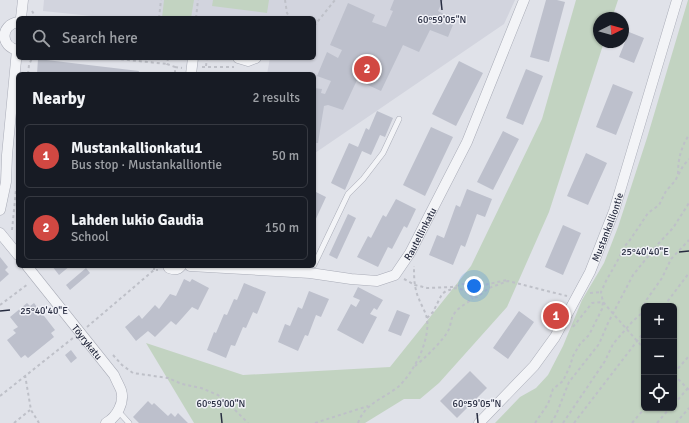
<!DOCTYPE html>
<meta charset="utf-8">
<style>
:root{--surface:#171b24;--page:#242831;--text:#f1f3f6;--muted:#9ea1a6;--line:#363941;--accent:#d14842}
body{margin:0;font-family:Signika,sans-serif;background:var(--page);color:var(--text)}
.controls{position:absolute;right:12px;bottom:12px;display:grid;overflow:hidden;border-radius:6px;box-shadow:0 1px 3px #0004}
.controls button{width:36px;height:36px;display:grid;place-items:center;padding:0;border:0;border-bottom:1px solid var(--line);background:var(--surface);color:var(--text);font:20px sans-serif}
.compass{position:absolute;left:593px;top:12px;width:36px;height:36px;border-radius:50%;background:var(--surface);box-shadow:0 1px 3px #0004;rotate:85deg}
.you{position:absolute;left:474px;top:286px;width:14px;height:14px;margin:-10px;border:3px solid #fff;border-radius:50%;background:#1a73e8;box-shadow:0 0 0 6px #1a73e833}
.badge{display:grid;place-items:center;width:26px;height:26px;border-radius:50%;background:var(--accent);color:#fff;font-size:13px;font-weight:700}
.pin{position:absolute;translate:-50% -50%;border:2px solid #fff;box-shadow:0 1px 4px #0006}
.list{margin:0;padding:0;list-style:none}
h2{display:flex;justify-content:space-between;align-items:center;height:52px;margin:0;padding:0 16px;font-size:17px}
h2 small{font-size:13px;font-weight:400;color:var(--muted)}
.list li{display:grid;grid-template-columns:26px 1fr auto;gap:12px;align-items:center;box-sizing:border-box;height:64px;margin:0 8px 8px;padding:0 8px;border:1px solid var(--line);border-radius:6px}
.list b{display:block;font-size:15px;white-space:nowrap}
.list p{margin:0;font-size:13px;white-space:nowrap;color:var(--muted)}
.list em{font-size:13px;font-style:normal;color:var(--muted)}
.icon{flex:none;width:22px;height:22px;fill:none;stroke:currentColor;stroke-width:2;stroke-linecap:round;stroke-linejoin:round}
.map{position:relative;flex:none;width:689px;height:423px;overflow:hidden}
.search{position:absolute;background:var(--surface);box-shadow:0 1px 3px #0004;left:16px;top:16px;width:300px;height:44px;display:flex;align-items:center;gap:10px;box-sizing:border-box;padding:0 14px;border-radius:6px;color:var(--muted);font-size:15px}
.panel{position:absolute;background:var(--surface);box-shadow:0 1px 3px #0004;left:16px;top:72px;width:300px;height:196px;border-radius:6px}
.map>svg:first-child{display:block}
</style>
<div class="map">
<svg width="689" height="423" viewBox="0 0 689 423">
<rect width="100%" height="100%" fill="#e0e2e9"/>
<path fill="#d2d4de" d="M44,0H515L504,24L315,153H314V74H267L270,58H314V18H111L43,11Z"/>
<path fill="#c2d3c1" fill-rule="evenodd" d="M164,0H194L191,18H162Z
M213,0H269L267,13L212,6Z
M576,0H618L612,18H599V42H604L549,212L507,307L439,383L420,399H404L365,423H194L146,343L243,375L390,367L471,266L542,119Z
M688,0H689V423H495L520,397L536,388L548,375L563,346L582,300L604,263L618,227L647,138ZM644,306H674V408H644Z"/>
<path fill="#bdc0cc" d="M394,0H443L438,11L455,20L448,37L430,30L419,52L403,45L381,91L357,80L343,110L328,105L324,106L318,143H314V88L322,89L321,93L325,94L331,81L317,76L327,52L338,58L342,50L330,45L348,3L375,15L372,22L386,27L393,11L390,10Z
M546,0H557L565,2L549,62L530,57Z
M629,32L644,38L634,63L619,57Z
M38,59L139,71L138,74H37Z
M459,61L483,73L456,126L432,114Z
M526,69L543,76L523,125L506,118Z
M613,84L633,92L616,135L596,127Z
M377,111L393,118L385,137L380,135L371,155L362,151L345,190L331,183L349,143L358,147L366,128L369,130Z
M431,127L453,137L425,196L403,185Z
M503,131L519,139L493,190L477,182Z
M586,153L607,163L588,205L567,196Z
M467,189L492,199L485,217L477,214L465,247L461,245L453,265L429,255L437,235L444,238L456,205L460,207Z
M314,191L326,197L314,223Z
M396,199L416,209L407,228L404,226L392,249L388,247L378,267L357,257L368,236L371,238L383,215L386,217Z
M348,214L356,218L337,259L329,255Z
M563,225L581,233L563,275L545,267Z
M0,257L8,267L5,270L9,274L0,282Z
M52,266H70L59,275Z
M86,268L90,273L70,290L66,285Z
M184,279L190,282L192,279L209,288L198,310L192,307L176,325L171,321L155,337L148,331L136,341L125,327L139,315L142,319L155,305L159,309L170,294L176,296Z
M244,283L266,292L257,314L253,312L246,328L243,327L235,346L231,345L226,358L207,350L214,332L216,333L224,314L227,315L234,299L237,300Z
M358,287L383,300L377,310L374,308L370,314L377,317L363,344L337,330L351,304L356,307L360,300L353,297Z
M309,291L329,299L321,317L316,315L308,336L305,335L298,351L278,342L285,324L290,326L298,307L302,309Z
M27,303L30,306L34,303L55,330L51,333L54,337L28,358L25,355L21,358L7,340L16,333L13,330L18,327L10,317Z
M397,310L410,315L401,336L388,331Z
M519,311L534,322L508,359L493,348Z
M71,350L77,358L71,363L65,355Z
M470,371L487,388L457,418L440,401Z
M148,401L152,405L154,403L168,416L171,413L175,417L178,413L188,423H139L133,417Z"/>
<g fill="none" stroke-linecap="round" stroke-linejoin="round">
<g stroke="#a9acb7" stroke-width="6">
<path id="lane" d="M314,265L348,194L363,179L383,153L399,119
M118,411L129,423"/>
</g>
<g stroke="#a9acb7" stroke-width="11">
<g id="street">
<path d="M21,18L23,0"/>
<path d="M18,22C0,25 0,47 18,50"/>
<path d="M238,58L248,61L256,58"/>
<path d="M191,74L193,58"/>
<path d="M0,210L6,182L7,155L17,50"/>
<path d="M0,233L18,255"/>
<path id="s1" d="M27,266L114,375C116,380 119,385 121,390C125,402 117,417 106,423"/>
<path d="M168,266L169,268C174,270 178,270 181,266"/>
<path id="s2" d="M190,266L310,273L351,279L377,281L395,275L410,253L467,142L524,0"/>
<path id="s3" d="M479,423L534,366L555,337L590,272L614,211L677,0"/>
</g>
</g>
<path stroke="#bec0c8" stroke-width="2" stroke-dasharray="3 3" stroke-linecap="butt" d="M285,0L287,13L290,18
M32,11L36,18
M159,18L161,0
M196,18L198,0
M314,26L335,0
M109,58L167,64
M168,58L167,64L175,67V74
M206,66L207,58
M175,67L182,68
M202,67H234
M28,74L29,65L32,58
M678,174C678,159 681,147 689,135
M12,230L16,190
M154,270V266
M404,279L415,285L427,288L452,287L463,284L484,285L507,280
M590,293L601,292
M0,305L28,284
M664,306L689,273
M427,318L433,312L442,294L446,291L456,288L464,290L473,298L477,297L489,288L508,281L567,296
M87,327L154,270H158
M573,327L592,303L603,302L637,341L644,348
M113,355L122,365L133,373L168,378L182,384L201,388L218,395L234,409L248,423
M415,366C424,359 445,339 449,329C451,324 451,318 454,314C459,306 467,304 473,298
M674,373L689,356
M25,375L31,410L39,423
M674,375L689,390
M0,396L73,338
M674,404L689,387
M14,423L30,410
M315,423L368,406
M358,423C365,403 383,399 398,387C414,372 430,341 427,319C426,312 421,305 419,299C414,288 414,277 414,266
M535,423L548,404L553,389L563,381L570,366L573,356L580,344L589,335L602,309L603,302L601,292L606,281L619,258L624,247L630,240L648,213L659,205L666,191L675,181L683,166L689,159
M551,423L556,415L569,382L599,344L608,323L633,275L658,244L673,228L689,203
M563,423L605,361L613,344L632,322L642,313L645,302L662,278L671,259L689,240
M574,423L644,332
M632,423L645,408
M657,423L670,408
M676,423L689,408"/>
<use href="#lane" stroke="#f3f4f7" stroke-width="5"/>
<use href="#street" stroke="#f3f4f7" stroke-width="10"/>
</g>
<path fill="none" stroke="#282d41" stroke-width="1.5" d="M441,0L442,10M679,252L689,251M0,311L10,310M221,413L222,423M477,413L478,423"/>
<g text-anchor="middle" stroke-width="3" stroke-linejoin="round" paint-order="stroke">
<g font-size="10" fill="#282d41" stroke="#f0f1f7">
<text dy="4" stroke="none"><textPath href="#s3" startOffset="237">Mustankalliontie</textPath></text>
<text dy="4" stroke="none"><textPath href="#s2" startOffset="255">Rautellinkatu</textPath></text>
<text dy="4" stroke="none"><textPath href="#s1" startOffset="97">Töyrykatu</textPath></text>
</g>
</g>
<g font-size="10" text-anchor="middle" fill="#282d41" stroke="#f0f1f7" stroke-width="3" stroke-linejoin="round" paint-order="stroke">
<text x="442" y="23">60°59'05"N</text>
<text x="645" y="255">25°40'40"E</text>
<text x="44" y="314">25°40'40"E</text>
<text x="221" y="407">60°59'00"N</text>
<text x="477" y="407">60°59'05"N</text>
</g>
</svg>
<div class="controls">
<button>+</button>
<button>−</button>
<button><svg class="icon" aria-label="locate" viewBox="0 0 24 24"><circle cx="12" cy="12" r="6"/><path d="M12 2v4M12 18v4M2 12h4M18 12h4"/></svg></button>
</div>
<svg class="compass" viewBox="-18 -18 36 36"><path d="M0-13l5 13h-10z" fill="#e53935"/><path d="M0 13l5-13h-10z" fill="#9ea1a6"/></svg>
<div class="you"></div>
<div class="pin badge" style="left:556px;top:316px">1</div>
<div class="pin badge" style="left:367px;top:69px">2</div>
<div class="search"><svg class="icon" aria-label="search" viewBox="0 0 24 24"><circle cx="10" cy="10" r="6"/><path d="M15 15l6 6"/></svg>Search here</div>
<section class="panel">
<h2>Nearby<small>2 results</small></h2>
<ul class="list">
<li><span class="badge">1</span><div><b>Mustankallionkatu1</b><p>Bus stop · Mustankalliontie</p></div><em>50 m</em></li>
<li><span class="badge">2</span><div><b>Lahden lukio Gaudia</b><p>School</p></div><em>150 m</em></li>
</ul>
</section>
</div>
